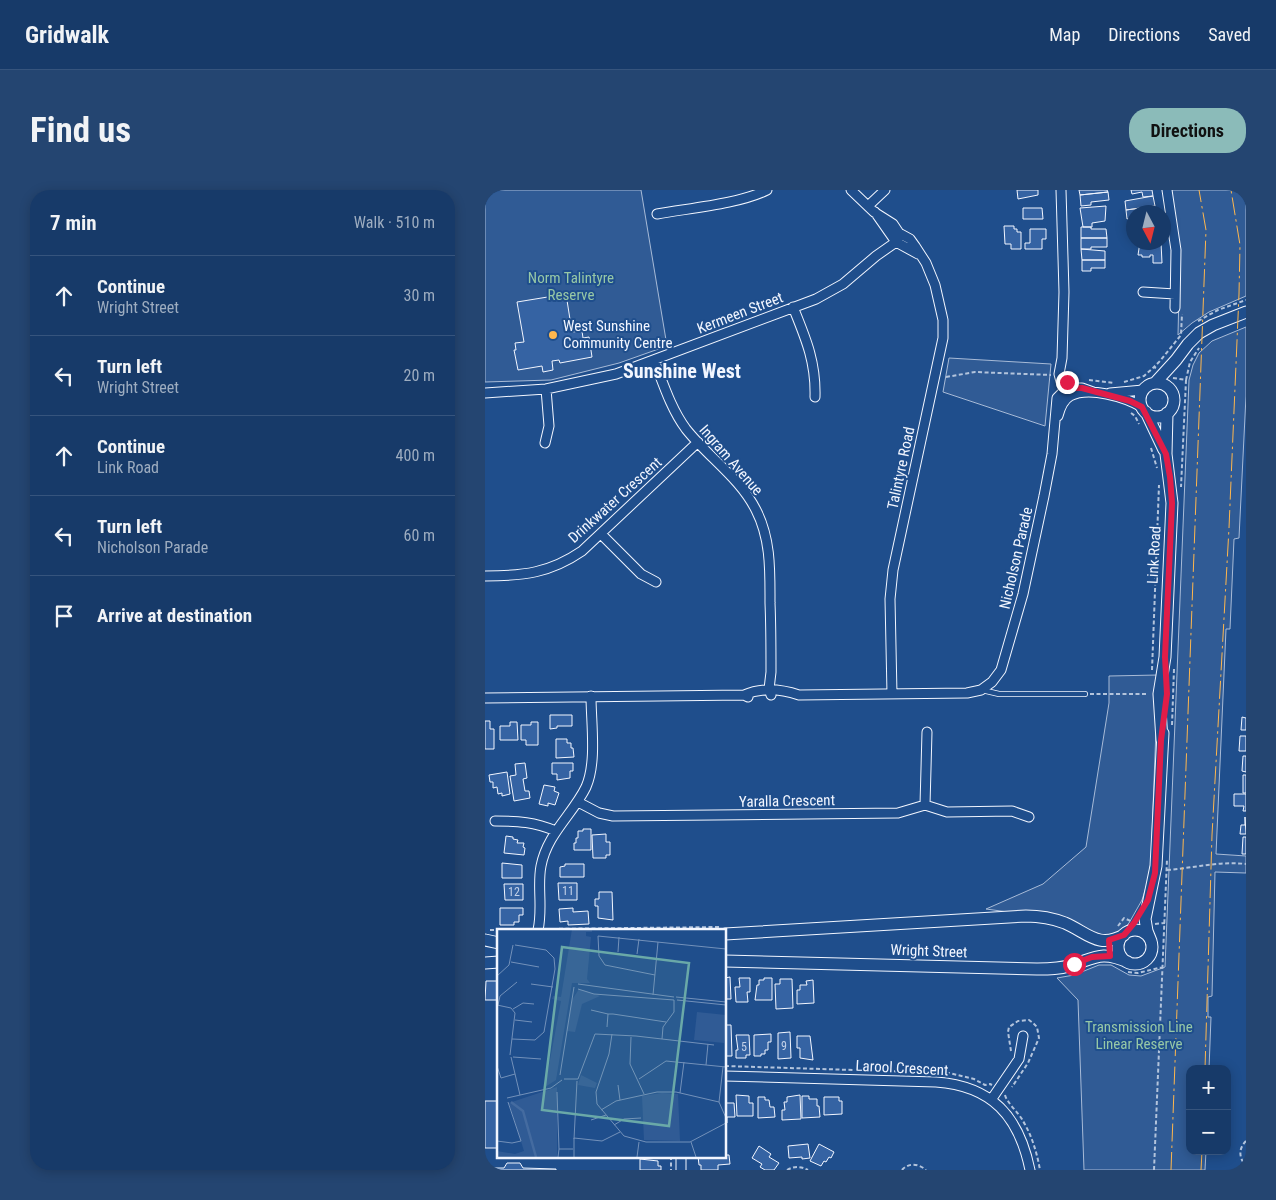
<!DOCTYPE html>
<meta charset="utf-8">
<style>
:root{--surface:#173a69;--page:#244571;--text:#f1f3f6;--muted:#9eadc0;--line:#36547d;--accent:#8bbbb9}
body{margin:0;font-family:"Roboto Condensed",sans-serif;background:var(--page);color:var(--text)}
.controls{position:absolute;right:15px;bottom:15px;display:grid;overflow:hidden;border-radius:10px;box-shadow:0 2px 12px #0003}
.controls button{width:45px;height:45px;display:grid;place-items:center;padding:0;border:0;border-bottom:1px solid var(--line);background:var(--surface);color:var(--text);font:25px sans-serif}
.compass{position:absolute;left:641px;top:15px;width:45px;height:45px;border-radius:50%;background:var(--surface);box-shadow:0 2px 12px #0003;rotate:173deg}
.stop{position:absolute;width:15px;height:15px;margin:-11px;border:4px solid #e11d48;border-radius:50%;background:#fff}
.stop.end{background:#e11d48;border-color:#fff;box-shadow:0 1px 5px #0008}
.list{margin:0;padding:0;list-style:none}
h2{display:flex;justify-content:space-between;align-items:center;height:65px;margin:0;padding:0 20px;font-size:21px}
h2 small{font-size:16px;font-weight:400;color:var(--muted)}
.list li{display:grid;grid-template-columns:32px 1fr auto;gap:15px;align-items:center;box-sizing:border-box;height:80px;padding:0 20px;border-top:1px solid var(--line)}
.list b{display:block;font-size:19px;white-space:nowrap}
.list p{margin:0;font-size:16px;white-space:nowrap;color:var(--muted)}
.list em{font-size:16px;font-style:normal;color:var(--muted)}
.icon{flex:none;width:28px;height:28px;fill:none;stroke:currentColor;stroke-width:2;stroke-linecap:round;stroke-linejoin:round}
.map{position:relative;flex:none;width:761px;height:980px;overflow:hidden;border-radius:20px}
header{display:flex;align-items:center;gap:30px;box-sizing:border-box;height:70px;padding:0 25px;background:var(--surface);border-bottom:1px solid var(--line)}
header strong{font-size:24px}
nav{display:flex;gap:28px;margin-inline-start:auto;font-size:18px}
.intro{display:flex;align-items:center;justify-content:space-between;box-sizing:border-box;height:120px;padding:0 30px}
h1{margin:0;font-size:35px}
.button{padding:12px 22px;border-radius:20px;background:var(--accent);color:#111;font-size:18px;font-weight:700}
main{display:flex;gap:30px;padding:0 30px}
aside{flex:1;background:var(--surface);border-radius:20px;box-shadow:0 2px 12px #0003}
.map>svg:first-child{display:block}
</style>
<header>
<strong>Gridwalk</strong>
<nav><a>Map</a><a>Directions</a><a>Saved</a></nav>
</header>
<div class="intro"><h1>Find us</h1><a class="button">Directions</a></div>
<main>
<aside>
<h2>7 min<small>Walk · 510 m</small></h2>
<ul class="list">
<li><svg class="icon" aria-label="ahead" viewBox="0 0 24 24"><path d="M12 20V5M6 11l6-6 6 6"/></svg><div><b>Continue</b><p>Wright Street</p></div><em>30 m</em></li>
<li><svg class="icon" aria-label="left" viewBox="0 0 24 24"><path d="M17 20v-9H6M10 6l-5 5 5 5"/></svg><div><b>Turn left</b><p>Wright Street</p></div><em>20 m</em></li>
<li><svg class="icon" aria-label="ahead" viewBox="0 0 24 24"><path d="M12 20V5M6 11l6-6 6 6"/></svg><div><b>Continue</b><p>Link Road</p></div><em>400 m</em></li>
<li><svg class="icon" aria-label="left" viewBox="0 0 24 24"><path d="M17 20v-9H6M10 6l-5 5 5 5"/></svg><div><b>Turn left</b><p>Nicholson Parade</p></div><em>60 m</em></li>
<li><svg class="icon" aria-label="arrive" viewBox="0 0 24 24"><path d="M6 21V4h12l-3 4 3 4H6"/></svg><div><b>Arrive at destination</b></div></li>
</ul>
</aside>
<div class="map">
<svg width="761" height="980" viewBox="0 0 761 980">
<rect width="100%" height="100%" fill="#1f4e8c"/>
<path fill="#305b95" stroke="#a8bbd7" d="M0,0H156L182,156L134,173L66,190L0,192Z
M686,0H761V106L724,122L707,133L693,145L695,60Z
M761,137V206L754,348L749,349L745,439H741L731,664L761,666V683L730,682L727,806L723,807V827H726L724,879H705V961H721L720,980H599L593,810L572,788L589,785L614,775H626L644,785L656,786L680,777L704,190L708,175L714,163L727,151Z
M464,168L566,174L560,236L458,202Z
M673,485L666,672L662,694L657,710L644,733L638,740L633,743L622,746L523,722L501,719L558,694L601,657L624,513V486Z"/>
<path fill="#3563a3" stroke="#f2f6ff" d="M532,0H553V5L533,9Z
M594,0H622L623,2L595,5Z
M646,0H667L668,6L658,7L657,2L647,4Z
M623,2L624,10L606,12V15L596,16L595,5Z
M668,6L670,16L641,20L640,11Z
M621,16L620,31L607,33V37H598L595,18Z
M670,16V22H648V28L642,29L641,20Z
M538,18H557L558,29H538Z
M648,32V44H644L643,33Z
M519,36H529V39H532V42H536V59H526V54H520Z
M596,37H606V39H621L622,48H596Z
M545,39H561V49H557V59H540V53H545Z
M596,48H622V57H606V59H596Z
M655,52H676L677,73H668V65H665V67H657V65H653Z
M596,59L620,61V70H597Z
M597,70H620V78H606V81H597Z
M81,104L87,142L97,141L98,148L104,147L107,167L75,173L74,170L67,171L68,180L58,182L57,176L33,180L29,160H31L30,153L39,152L32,112Z
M65,525H87V536H72V538L65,539Z
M757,527L761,528V540H756Z
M0,531H5V539H9V559H0Z
M25,532H32L33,550H15V536H25Z
M46,532H53V555H41V550H36V535H46Z
M755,546H761V561H754Z
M71,549H82V553H86V558H88L89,567L71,568Z
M758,566H761V582L757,581Z
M40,573L42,588L38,589L40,601H44L45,608L29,611L25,586L31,585L30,574Z
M67,573H88V581H85V588L72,590V584H67Z
M22,582L25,604L17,606V603L13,604L12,597L8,598V592H5L4,585Z
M758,585H761V603H758Z
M59,595L70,597L69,601L74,603L70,615L63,613V616L54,614Z
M749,604H761V621H758L759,616H749Z
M760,627L761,644H755L756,635H760Z
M98,639H106V660H89V653H91V648H93V641H98Z
M121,644V652H125V665H121V668H108L107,645Z
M21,646L28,647V649L33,650L32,653H39L38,657L40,658L39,665L19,663Z
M758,647H761V664H757Z
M17,673L37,675V688H17Z
M80,674H99V687H75V677L80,676Z
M73,693H92V710H74Z
M19,694H38V710H20Z
M114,702H127L128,730L113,728V716H110V709H114Z
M15,718H38V725H34V732H29V735H15Z
M88,718V722L103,721L104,734L83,735V731L75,732L74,719Z
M245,787L246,809H240V788Z
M254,788H265V802H262L263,812H251L250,797H255Z
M279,788H287V810H270L272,795H274V790H279Z
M295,789H307L308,818L291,819L290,794H295Z
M328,790L329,813L312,814V800H315V795H322L321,791Z
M1,791H14V810H0Z
M240,835H246L247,866H240Z
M305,842L306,868L293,869V843Z
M286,844V852H283V860H280V864H276V866H269V845Z
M251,845H264L265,865H261V868H251V860H253Z
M312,846H325L328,870L315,868V858H312Z
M240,905L241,913H249L250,927H242V933H240Z
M251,905L264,906V913H268V926H252Z
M315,905L316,929L297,930V920H300L299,912H302V907Z
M317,906H324V909H332V916H334L335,927L317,928Z
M273,907H280V910H284L285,917H289L290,927L273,928Z
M339,907H354V911H357V924L339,925Z
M0,911H14V958H0Z
M323,954L325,968L317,969V967L304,968L303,956Z
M334,954L349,962L346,968L344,967L341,972L339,971L336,976L325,971Z
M274,956L286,964L284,967L294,973L289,980H280L275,977L277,974L267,968Z
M240,965H244L245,974L233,975V980H216V975H214L213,966Z
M155,969L173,971V976H176V980H155Z
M22,973H35L38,978L71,979V980H0V978H19Z"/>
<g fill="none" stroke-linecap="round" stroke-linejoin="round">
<g stroke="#f2f6ff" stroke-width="6">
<path id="lane" d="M497,500L514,504H600"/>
</g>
<g stroke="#f2f6ff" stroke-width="11">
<path id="street" d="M366,0L389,22L408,34L414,43L425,49L430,56L441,73L450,95L458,130V148L408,380L405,409L407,504
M576,0L579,102L577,168L574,184L577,195L584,206
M682,0L691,60L690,118
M383,16L400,0
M390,22L411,52L433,64
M172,24C205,18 254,14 282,0
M658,102L690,104
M308,117C321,149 331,172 330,207
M169,170C178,193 186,219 201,239C223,267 255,288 271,320C286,349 285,381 285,413C286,436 286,459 286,482L284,499L286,505
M0,203L61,199L131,184L331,109L358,94L391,66L411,52L414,43
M625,203L658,200
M573,226C575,218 578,210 585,206C604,196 640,207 657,217
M60,253L64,236L61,199
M116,344L156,384L171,392
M0,386C38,386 65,383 97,361L213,252
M259,505C277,497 296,499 314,505L482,503L496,500L507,492L516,480L538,404L559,306L567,264L572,208L580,200L585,198H597L608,202
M0,508L259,505L263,507
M93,612L114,623L128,626L413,623L440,615L442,542
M440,615L462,622L527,621L544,627
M10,631C34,631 49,632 71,641
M53,740C58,718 52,696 56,676C62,644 88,624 101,597C112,572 106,533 106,506
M240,886L451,892C507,896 534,926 545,980
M506,910L534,869L538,846
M196,966V980"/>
</g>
<g stroke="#f2f6ff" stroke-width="13">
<path id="secondary" d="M670,193L691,170L703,154L714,143L728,135L761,122
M655 210a17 17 0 1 1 34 0a17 17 0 1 1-34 0Z
M661,222L679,260
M677,550L674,504L680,467L687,313L681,264L682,223
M633 757a17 17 0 1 1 34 0a17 17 0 1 1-34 0Z
M240,744L541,726C555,726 567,728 580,733C603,743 613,759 639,745
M0,750L14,753
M666,751L662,741L660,729L671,676L678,543
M240,771L552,779C564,779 575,779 587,775C612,767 617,761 643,772
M0,773L14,772"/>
</g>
<path stroke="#b3c4dc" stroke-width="2" stroke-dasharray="4 2.5" stroke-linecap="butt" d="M713,131L733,120L761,110
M671,178L669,177L675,171L696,145L697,124
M584,183L589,189
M461,187L490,182L566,185
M688,188L701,190L696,297
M604,190L629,193
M701,190L705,172L714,158
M639,192L659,186L669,177
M646,223L650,226L654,234
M666,258L672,278
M667,480L674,295
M605,504H663
M687,535L689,479
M682,680C708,678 735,671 761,674
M670,734L680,733
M633,736L639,728L650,733
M61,739L234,737
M5,740H36
M36,740H44
M643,782L653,783L678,777
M526,861L523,842L524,837L533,831L544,830L548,833L552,837L554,848L543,873L527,897
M240,876L464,883L489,889L500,895L505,894L507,895
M520,905C522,913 534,923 538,931C547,946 552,963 555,980
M761,951C753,959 754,968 761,976
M186,966V980
M302,980C309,976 315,976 323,980
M417,980C424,972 434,974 441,980
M669,980L682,669"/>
<use href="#lane" stroke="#1f4e8c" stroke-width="4.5"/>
<use href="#street" stroke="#1f4e8c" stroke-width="9"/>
<use href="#secondary" stroke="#1f4e8c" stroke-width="11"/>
<path stroke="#ffb74d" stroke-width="1" stroke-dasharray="18 4 2.5 4" stroke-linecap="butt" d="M720,879L727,645L744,338L754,104L755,55L746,0
M686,980L721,40L714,0
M716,980L717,961"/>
</g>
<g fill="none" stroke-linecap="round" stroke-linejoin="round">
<path stroke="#e11d48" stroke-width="6" d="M582,192L583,198H597L645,211L657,217L681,264L685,287L687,313L680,467L682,504L676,550L670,683L663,710L649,733L639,745L624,750L625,766L607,767L589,774"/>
</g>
<circle fill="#ffb74d" stroke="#1f4e8c" stroke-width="2" cx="68" cy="145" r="5"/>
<g text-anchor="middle" stroke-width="4" stroke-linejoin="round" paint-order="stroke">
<g font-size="12" fill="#c3d1e8">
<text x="83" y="705">11</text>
<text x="29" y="706">12</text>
<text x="299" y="860">9</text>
<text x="259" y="861">5</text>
</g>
<g font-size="15" fill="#97c8a6" stroke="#1f4e8c">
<text x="86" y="93">Norm Talintyre<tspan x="86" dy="17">Reserve</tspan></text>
<text x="654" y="842">Transmission Line<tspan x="654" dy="17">Linear Reserve</tspan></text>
</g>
<g font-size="15" fill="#f2f6ff" stroke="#1f4e8c">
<text transform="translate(255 123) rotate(-21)" y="5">Kermeen Street</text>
<text transform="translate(246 270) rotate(49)" y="5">Ingram Avenue</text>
<text transform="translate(416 278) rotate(-78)" y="5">Talintyre Road</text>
<text transform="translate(130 310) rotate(-42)" y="5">Drinkwater Crescent</text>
<text transform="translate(669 365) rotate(-87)" y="5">Link Road</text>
<text transform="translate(531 368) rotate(-77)" y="5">Nicholson Parade</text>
<text transform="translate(302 611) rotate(-1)" y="5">Yaralla Crescent</text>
<text transform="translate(444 761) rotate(2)" y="5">Wright Street</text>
<text transform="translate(417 878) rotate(3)" y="5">Larool Crescent</text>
</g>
<g font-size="15" fill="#f2f6ff" stroke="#1f4e8c" text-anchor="start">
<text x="78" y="141">West Sunshine<tspan x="78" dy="17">Community Centre</tspan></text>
</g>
<g font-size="20" font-weight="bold" fill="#f2f6ff" stroke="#1f4e8c">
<text x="197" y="188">Sunshine West</text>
</g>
</g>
<g transform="translate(12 739)">
<rect width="229" height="229" fill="#1f4e8c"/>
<path d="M75,0H95V3H89V7L94,8L90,50L93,54H75L59,151L48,158L64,72L55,70L56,67L64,68ZM82,60L103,67L85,75L78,103L70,102L75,71ZM200,83L229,86L227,114L197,111ZM84,146L100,154L98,159L81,156ZM60,158V228H0V222L18,225L27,222L12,174ZM165,164L181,165L183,212L147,211L145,167Z" fill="#305b95"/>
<path fill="none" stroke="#446ba0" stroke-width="2.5" d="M14,173L26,182L39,228"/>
<path fill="none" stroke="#7391ba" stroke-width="1" d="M121,23L122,8M140,25L142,10M14,33L42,38M158,46L108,36L102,27L101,7L229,20M0,47L12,36L16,16M34,55L56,58M81,55L177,68M81,60L97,65L177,71M156,66L161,13M179,68L229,73M180,71L229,76M0,76L14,79L18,84L13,126M1,76L3,67L20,53M16,80L26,74L37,75M94,81L111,85M18,91L35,93M110,98L111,85H116L169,93M115,105L112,125L99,163L100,175L127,207L149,213M139,107L217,116M134,108L133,135L147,165M15,110L38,111L47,103L58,40L57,29L49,21L18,16M165,110L166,98L177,83V71M14,128L23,166M16,128L44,130M209,136L211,115M0,137L4,149L18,145M226,138L222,173L229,189M63,146L77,58M67,150H81L98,105L139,107M142,150L169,132L229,138M121,156L123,171M60,163L62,220M183,164L187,133M10,169L54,159L65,151M104,181L119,172L160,163H179L222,173M94,191L109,186M117,196L127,190L144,189M77,210L80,152M0,212L15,214L24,212L11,173M149,213H193L229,194M194,213L199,228M61,228L62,220H76M77,228V209L105,212L123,203M140,228L142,213"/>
<path fill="#6aa9a8" fill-opacity="0.15" stroke="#6aa9a8" stroke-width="2.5" d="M65,18L192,34L172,197L45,181Z"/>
<rect width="229" height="229" fill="none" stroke="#f2f6ff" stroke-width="2.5"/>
</g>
</svg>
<div class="controls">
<button>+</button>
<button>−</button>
</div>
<svg class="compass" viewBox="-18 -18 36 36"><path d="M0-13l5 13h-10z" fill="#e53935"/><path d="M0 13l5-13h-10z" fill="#9eadc0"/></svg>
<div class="stop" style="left:589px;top:774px"></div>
<div class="stop end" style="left:582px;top:192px"></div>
</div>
</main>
